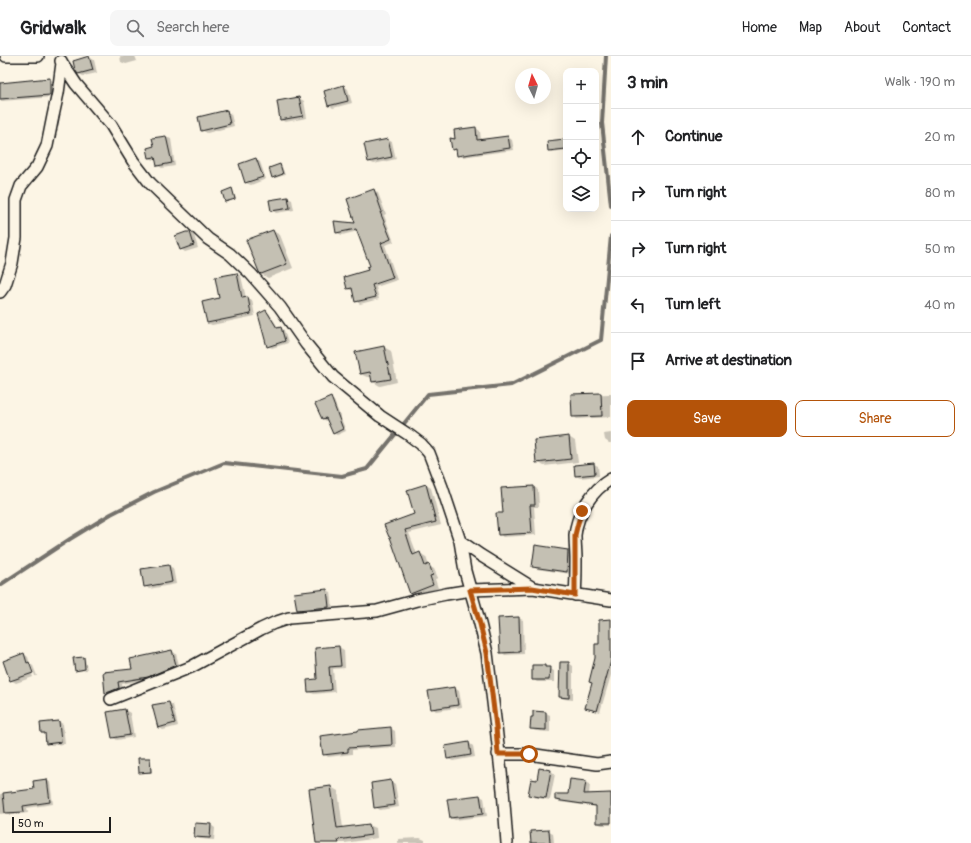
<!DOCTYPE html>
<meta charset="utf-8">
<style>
:root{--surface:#fff;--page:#f6f6f6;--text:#202124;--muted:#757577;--line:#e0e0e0;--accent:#b45309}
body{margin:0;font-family:Pangolin,sans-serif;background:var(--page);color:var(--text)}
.controls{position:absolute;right:12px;top:12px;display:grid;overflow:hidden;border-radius:8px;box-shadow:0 4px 16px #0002}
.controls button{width:36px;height:36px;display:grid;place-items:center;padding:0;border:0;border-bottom:1px solid var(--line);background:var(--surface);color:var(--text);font:20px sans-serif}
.compass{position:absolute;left:515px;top:12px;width:36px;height:36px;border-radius:50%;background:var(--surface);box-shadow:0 4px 16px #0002;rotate:355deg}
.scale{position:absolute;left:12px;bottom:10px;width:99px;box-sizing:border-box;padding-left:4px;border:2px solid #1c1c1c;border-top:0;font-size:11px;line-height:14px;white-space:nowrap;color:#1c1c1c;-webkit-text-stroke:3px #fcf5e5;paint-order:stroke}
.stop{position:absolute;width:12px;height:12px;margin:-9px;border:3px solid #b45309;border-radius:50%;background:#fff}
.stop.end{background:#b45309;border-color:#fff;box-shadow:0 1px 4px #0008}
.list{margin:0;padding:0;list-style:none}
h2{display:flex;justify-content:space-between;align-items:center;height:52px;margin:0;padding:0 16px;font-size:17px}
h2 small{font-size:13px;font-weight:400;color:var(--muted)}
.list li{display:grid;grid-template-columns:26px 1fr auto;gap:12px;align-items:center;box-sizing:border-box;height:56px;padding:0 16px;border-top:1px solid var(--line)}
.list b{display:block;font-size:15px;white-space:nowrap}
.list em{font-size:13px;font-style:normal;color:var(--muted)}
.actions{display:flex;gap:8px;padding:12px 16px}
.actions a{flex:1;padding:9px 0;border:1px solid var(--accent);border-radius:8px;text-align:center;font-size:14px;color:var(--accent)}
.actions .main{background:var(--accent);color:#fff}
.icon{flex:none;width:22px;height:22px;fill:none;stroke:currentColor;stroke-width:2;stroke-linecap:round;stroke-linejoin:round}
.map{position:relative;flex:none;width:611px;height:787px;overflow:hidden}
header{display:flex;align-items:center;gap:24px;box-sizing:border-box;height:56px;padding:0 20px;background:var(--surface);border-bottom:1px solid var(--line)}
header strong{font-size:19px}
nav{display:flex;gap:22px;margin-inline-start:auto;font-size:14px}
.search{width:280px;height:36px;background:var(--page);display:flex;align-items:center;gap:10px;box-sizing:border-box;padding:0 14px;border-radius:8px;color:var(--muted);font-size:15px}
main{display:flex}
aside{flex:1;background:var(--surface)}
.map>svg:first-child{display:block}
</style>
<header>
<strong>Gridwalk</strong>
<div class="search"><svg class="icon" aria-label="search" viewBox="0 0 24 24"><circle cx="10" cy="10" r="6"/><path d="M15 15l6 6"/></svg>Search here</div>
<nav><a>Home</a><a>Map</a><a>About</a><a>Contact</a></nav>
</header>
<main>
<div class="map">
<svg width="611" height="787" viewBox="0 0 611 787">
<rect width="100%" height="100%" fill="#fcf5e5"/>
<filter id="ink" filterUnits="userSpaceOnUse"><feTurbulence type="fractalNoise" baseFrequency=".025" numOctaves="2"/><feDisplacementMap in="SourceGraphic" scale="8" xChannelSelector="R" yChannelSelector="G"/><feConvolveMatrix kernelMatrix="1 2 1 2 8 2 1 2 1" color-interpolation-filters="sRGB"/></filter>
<g filter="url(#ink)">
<path fill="#0003" d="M120,0H135L137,5L126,8L121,6Z
M89,1L94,4L97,17L83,20L79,18Z
M50,23L54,26V41L2,45L0,44V28Z
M344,30L348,33L352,47L333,52L329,49Z
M299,42L304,45L307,62L285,66L281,64Z
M226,55L231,58L234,70L207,77L202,74Z
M476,72L480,75L481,84L508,81L512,84L514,94L462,101L458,99L457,95L453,93L456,84Z
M166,81L171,83L175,110L162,112L158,110L157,104H154L149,102L155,91L153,83Z
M388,84L392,86L396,103L374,108L369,106Z
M565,84L566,85V94L551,96L549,95Z
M256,103L260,106L266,123L251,129L246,127Z
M280,109L282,111L285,119L275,122L273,121Z
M231,133L233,134L236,143L228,146L226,145Z
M374,134L378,137L386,158L384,159L394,186L385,189L397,224L376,231L379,243L360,248L356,245L353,235L348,233L370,215L371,210L358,175L342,179L337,177L335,166L357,168Z
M288,142L292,144L294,154L276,157L272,154Z
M273,175L280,179L293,212L268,222L261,218Z
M190,176L194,179L198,192L185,196L181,193Z
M237,218L241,220L246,242H248L252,244L255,260L212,269L207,267L220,243Z
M266,255L269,257L279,273L281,272L284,274L288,287L272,292L268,290Z
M384,291L391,295L397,326L380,330L373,326L372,321H367L360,318Z
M611,338V361L577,363L573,360L572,339Z
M330,343L334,345L346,375L337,379L333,377L328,364L326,365L323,363Z
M611,377V387H609L605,384L604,378Z
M569,381L575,385L578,406L544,410L537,406Z
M594,408L598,410L599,420L580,422L576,420Z
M426,429L431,432L441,469L409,477L417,498L420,497L426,501L429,510L434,513L438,522L435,523L438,532L416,540L411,537L391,481L415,459Z
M533,431L538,433L539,451H534L536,479L503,481L499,478L504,458Z
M536,490L568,495L572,497L571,518L537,513L533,511Z
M169,510L173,512L176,528L149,533L145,530Z
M327,534L331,536L333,553L302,556L297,554Z
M518,562L523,564L524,598L505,599L501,596Z
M611,564V619L600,656L590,653L593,627Z
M339,591L344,594L345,612L333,613L335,636L314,638L309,636L318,624L316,593Z
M172,595L176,598L180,612L153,622L122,628L123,634L110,639L106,636L104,617L133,614Z
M24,598L28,601L30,608H28L33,621L16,627L11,624Z
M83,602L85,603L87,614L77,615L76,614Z
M561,607H569L573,610V644L564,643L560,641Z
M31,608L33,610L37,620H35Z
M545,610L554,615V626H537L533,623Z
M455,632L459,635L462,651L436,655L432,652Z
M169,647L173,649L178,670L163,674L158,671Z
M125,654L130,657L134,681L117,684L112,681L109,657Z
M534,656L546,657L550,659V676L536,675L531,673Z
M59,666L63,668L65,688L51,689L47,687L46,679L42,677Z
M390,672L395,675L396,691L352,694V698L328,701L324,698L359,676Z
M469,687L473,690L475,701L453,705L448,703Z
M150,703L151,704L152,717H142L140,716Z
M540,713L551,715L555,718L550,744L533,741L529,738L538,725Z
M46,724L50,726L53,748L27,752L28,757L10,759L7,757L0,758V738L35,734Z
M391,725L395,728L399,751L380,754L375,751Z
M586,726L590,728L589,739L611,738V769H602L597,767V751L560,746L556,744L568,739Z
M331,731L338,735L343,772L369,769L376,772L377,782L345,787H317Z
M480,740L484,742L487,760L455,764L451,762Z
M211,769L215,772L214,784L200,783L195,781Z
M549,775L553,777L554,787H532Z
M420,782L425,784V787H398V783Z"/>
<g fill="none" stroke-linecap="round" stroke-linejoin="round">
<path stroke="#75726c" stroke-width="4" d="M606,0L602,67L611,149
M0,529L70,483L111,458L154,436L224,407L342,420L367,413L428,338L511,329L601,284L611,180"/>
</g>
<path fill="#c4c0b3" stroke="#1c1c1c" d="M89,0L93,14L78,18L75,14L73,5Z
M50,22V39L0,43V27Z
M344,29L348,45L328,50L324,35Z
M299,41L303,60L280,64L277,45Z
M227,54L230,68L201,75L198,61Z
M476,71L477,84L508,80L510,92L457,100L456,93L452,94L450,82L455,83L454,74Z
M166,80L172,107L157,110L155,101L149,102L147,92L154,90L152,82Z
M388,83L392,101L368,106L364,88Z
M565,83L566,93L548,95L547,85Z
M256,102L263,121L245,127L239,108Z
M280,108L283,118L272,122L269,112Z
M232,132L235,143L225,146L222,136Z
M374,133L382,156H380L391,183L381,187L393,222L372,229L376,241L355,246L352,232L347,233L344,221L368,214L367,211L370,210L356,173L336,177L334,165L355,167L347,143Z
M288,141L290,152L271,155L269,144Z
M273,174L287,208L261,218L259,216L246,184Z
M186,176H190L194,189L180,194L175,180Z
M237,217L242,242L248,241L251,258L207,267L202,246L219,242L215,221Z
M266,254L277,272L281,271L285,285L267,291L258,258Z
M384,290L391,323L372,326L370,316L360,318L355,296Z
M601,337L602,360L572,361L571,338Z
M331,341L343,373L333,378L326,362L322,363L315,348Z
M569,380L571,403L536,407L534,384Z
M594,407L595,418L575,420L574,409Z
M426,428L436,466L405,474L413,499L420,496L425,510L429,508L433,519L430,520L433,529L410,538L390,481H389L384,469L414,458L407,434Z
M534,430L535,449H530L532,477L498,479L496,457H503L501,432Z
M535,489L568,494L567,516L532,511Z
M169,509L172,526L144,531L141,513Z
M327,533L329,551L297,554L294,537Z
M519,561L520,596L500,597L498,562Z
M611,563V605L597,655L585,652L592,627L589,626L595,602V588H599V564Z
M339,590L341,610L329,611L331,634L308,636L307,624L317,623L315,592Z
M172,594L176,609L148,621L118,626L119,632L109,636L105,637L103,616L132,613L130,603Z
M24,597L27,607L29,606L33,617L10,625L3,605Z
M84,601L85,613L75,615L73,602Z
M560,606H569V642L559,641Z
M532,609H545V611H550L549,624H532Z
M455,631L458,649L431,653L428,635Z
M169,646L175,667L158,672L152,649Z
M125,653L130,679L112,682L107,656Z
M533,655L546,656V674L530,673L531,661H533Z
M59,665L61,686L46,688L45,677H41L40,667Z
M391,671L392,689L348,692V696L323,699L320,680L358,675V674Z
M469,686L471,699L447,703L445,690Z
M138,702H150L151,716L139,717Z
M539,712L551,714L546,742L528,739L531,723L537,724Z
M47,723L50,746L23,750L24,756L5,757L3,737L34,733L33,725Z
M570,723L586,725L584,738L611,737V767H596V750L555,744V738H568Z
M391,724L395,749L374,752L371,727Z
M331,730L337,772L369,768L371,779L338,784L339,787H316L309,733Z
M480,739L483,758L450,762L447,743Z
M195,767L211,768L210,782L194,781Z
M549,774L550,787H531L530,775Z"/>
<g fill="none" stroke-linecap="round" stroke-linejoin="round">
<g stroke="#1c1c1c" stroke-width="14">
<path id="minor" d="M6,0H38
M62,7L76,28L111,69L133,105L150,127L208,183L230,198L251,218L280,251L306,288L333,321L380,360L409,379L421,388L429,397L442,431L460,485L480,499L533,532
M0,236L5,229L12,207L16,182V144L21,130L37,111L47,90L53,60L58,37L62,7L61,5
M460,485L465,515L480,568L487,597L496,671L503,734L507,787
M575,539C576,527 576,516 576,504C576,496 575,487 575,479C577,457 592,434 611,423
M111,643L191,611L261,573L274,567L289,562L377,555L417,544L446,538L471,534L533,532L611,544
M498,698H529L597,708L611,706"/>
</g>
<use href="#minor" stroke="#fcf5e5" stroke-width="11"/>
</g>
</g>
<g fill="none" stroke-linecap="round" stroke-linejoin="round" filter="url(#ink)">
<path stroke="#b45309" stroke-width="5" d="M529,698H498L496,671L487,597L480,568L470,534L532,532L575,539V479L578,467L582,455"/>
</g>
</svg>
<div class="controls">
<button>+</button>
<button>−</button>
<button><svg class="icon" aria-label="locate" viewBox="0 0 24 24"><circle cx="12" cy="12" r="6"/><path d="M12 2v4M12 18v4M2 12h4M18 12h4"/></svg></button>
<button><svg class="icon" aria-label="layers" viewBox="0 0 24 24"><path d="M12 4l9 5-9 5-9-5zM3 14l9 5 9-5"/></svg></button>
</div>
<svg class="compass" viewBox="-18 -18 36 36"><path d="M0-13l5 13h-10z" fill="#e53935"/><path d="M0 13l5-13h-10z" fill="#757577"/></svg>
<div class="scale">50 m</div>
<div class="stop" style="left:529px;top:698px"></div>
<div class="stop end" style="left:582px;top:455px"></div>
</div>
<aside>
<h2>3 min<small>Walk · 190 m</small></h2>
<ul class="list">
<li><svg class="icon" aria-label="ahead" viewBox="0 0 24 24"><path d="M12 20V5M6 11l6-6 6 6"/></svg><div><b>Continue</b></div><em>20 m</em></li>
<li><svg class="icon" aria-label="right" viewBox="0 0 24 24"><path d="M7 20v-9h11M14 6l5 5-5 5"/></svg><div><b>Turn right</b></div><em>80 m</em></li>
<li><svg class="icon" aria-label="right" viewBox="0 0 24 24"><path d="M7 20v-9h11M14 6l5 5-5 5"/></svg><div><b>Turn right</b></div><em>50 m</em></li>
<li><svg class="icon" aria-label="left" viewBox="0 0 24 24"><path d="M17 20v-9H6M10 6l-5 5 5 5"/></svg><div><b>Turn left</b></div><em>40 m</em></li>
<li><svg class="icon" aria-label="arrive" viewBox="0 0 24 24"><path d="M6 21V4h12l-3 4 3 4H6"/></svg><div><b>Arrive at destination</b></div></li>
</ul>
<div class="actions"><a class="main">Save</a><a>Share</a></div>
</aside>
</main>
